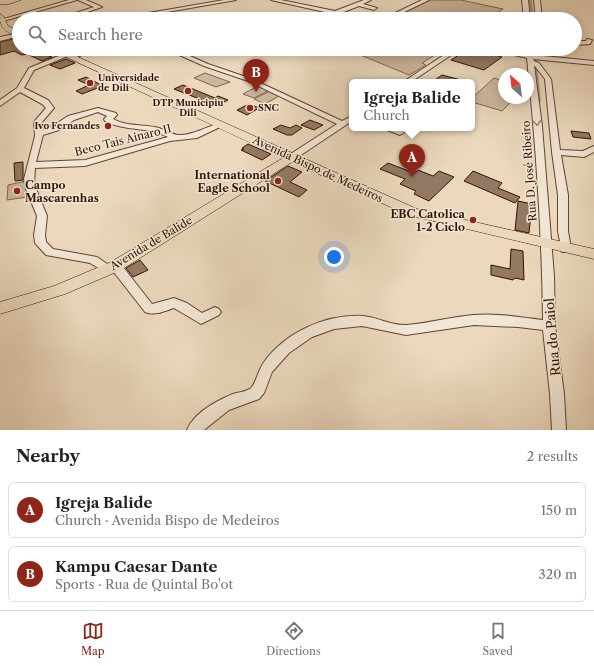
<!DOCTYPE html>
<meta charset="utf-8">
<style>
:root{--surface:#fff;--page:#f2f2f2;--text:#222;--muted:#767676;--line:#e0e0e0;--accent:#8f2418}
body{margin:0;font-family:"Libre Caslon Text",serif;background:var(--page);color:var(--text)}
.compass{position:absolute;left:498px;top:68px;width:36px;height:36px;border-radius:50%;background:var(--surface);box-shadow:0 2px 10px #0003;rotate:332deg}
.you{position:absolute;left:334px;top:257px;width:14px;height:14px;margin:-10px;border:3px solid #fff;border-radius:50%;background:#1a73e8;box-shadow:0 0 0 6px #1a73e833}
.badge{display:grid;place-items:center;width:26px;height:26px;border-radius:50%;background:var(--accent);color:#fff;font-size:13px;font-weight:700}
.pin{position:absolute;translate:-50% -33px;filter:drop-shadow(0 1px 2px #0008)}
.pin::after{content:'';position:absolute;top:21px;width:14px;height:12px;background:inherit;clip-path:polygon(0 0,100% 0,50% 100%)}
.popup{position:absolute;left:349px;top:79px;width:126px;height:52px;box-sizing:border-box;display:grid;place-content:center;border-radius:6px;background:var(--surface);filter:drop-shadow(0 1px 3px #0005);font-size:13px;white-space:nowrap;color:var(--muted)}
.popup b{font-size:15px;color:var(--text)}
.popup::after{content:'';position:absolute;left:50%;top:100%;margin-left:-8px;border:8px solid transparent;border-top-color:var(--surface)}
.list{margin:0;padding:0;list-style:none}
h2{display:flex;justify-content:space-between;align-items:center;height:52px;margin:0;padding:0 16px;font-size:17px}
h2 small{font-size:13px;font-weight:400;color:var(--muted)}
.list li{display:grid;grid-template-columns:26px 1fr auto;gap:12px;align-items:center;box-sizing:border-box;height:56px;margin:0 8px 8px;padding:0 8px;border:1px solid var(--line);border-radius:6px}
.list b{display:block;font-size:15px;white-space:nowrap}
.list p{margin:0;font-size:13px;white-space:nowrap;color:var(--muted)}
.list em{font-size:13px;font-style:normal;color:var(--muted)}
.icon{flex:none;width:22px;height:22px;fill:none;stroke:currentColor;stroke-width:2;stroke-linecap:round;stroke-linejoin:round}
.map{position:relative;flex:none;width:594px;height:430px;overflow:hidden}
.search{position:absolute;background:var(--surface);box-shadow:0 2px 10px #0003;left:12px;right:12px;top:12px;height:44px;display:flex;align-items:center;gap:10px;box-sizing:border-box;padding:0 14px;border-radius:22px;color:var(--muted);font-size:15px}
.sheet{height:180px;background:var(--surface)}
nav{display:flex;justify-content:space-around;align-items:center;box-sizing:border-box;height:56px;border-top:1px solid var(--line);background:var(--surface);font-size:11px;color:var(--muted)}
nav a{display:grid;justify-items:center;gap:2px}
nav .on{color:var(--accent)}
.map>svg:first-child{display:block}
</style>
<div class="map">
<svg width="594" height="430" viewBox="0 0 594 430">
<rect width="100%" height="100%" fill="#ebd8bd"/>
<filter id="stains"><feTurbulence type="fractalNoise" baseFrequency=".005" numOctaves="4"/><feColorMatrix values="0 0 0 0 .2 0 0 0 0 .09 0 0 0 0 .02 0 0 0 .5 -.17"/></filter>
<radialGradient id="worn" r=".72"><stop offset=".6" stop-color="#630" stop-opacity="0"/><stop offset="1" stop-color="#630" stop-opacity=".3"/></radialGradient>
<path fill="#ccb69d" stroke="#806450" d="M428,0H461L503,9L488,19H390Z
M346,49H451L442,54L438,53L422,63L426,65L409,75Z
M205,73L230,82L216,87L194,78Z
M494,78L504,81V98H515L502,111L472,102V98Z
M258,86L269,90L254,98L243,94Z
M270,91L281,95L265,104L254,99Z
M26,181L27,197L7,200L8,185Z"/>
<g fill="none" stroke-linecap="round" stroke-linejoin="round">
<path stroke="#7c614d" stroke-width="1" d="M271,0L283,3
M485,49L512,55"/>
<path fill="#ac957e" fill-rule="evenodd" d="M528,0H532L534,19H530Z
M532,49H536L537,57L533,56Z
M533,66L537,67L541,101L538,103L535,101Z"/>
</g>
<path fill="#937964" stroke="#331203" d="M18,38L19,49H38L36,51L52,57L42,61L27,54L22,55L14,51L0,55V42Z
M468,49H473L502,57L484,70L451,60Z
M66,59L75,63L60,69L50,65Z
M442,75L461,80V82H432Z
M86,77L103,86L82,94L76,91L89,85L78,80Z
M183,85L215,98L218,96L228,100L217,106L174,89Z
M249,104L259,108L247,115L237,110Z
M310,120L323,125L314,130L301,125Z
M281,125L290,128L296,125L302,128L292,135H287L273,129Z
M571,131L589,133L591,139L573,137Z
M248,144L271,154L262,160L241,150L244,149L242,148Z
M23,162V180L15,181L14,163Z
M388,163L414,173L418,170L433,176L439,171L454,177L429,201L414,194L416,191L400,184L405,179L380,169Z
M288,166L302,172L290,182L307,190L299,197L265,181Z
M473,171L502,183L498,188L520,197L515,203L464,181Z
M518,201L532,204L529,233L515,230Z
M511,249L523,251L524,280L515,278L513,280L491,275V265L510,269Z
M140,260L148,270L133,277L126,268Z"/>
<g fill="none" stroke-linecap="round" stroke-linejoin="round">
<g stroke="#614432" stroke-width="2">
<path id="minor" d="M69,0H77L0,22V20Z
M78,0H86L102,7L66,19H57L94,7Z
M224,0H236L127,19H114Z
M271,0H281L335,11L364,0H371L363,4L377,8L374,10L359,6L341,13L367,19H356Z
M422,0H429L390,19H383Z
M522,0H528L530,19H524Z
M534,0H540L542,19H536Z
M19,33V36L0,41V37Z
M587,39L592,40L590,44L575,45V41H586Z
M88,49H97L74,58L69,57Z
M166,49H174L208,64L252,79L342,121L352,116V121L295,159H289L288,157L289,155L337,124L248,81L204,66Z
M453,49H460L411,82H403Z
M489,49H501L526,54V49H532L533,55L594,61V65L533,59L534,61L539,63L551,79L560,150L583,151L594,146V152L584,157L561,155L568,195V231L571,249L570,252H562L558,231V195L552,152L545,79L534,65L542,126L554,276L555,326L564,394L566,430H552L550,394L543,330L518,327L474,325L406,335L362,326L334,329L312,337L289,353L272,372L264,393L259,399L229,410L204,430H187C194,413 216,401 233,394C239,392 246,392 251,388C257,381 258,370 264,362C286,332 326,314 363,316C377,317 392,326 407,325C429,323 451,317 473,315C496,313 520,317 543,320C542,233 536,145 527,58Z
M66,53L69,55L68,56L34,70L24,88L48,100L54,108L42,122L43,130L53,126L68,116L98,108L116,113L117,115L113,119C127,127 144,124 159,128C165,130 173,135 179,135C194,135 205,127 218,124L222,126L197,138L170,141L85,166L35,168L34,184L47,216L45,235L46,242L53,249L97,257L110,266L112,263H120L152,304L174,298L187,303L202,313L215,307L219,309L221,312L219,315L201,324L174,308C165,311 155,316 145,312L113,271L112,273L108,274L90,263L46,255L35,243L34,235L37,216L26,189L24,179L35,136L34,122L46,108L42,104L20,92L0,106V100L17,88L29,68ZM98,112L107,116L104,119L105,121C125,132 148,126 168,137L85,160L36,162L43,135L59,130L74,120Z
M382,128H394L399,130L402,128H411L400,135Z"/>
</g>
<g stroke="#331203" stroke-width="1">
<path id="major" d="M0,0H21L9,4H0Z
M0,14L3,16L8,26L19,31V36C5,32 0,29 0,14Z
M49,49H60L417,209L594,249V259L408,215L292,162L121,270L65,294L0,314V302L54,286L111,262L283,158Z"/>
</g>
<use href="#minor" fill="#f2e6d4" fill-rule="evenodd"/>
<use href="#major" fill="#ebd8bd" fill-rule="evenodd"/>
</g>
<defs><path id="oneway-chevron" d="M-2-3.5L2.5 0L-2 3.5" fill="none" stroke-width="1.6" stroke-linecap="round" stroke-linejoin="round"/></defs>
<use stroke="#9c8776" href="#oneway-chevron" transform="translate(537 123) rotate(85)"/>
<g fill="#8f2418" stroke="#f2e6d4" stroke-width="1.5">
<circle cx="90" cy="83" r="4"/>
<circle cx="188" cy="91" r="4"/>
<circle cx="250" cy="108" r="4"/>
<circle cx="108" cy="126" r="4"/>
<circle cx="278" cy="181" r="4"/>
<circle cx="17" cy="191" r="4"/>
<circle cx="473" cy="220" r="4"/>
</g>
<g text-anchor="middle" stroke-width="3" stroke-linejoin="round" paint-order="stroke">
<g font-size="9" font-weight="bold" fill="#331203" stroke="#f2e6d4" text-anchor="start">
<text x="98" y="81">Universidade<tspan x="98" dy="10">de Díli</tspan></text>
<text x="188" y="106" text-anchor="middle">DTP Municipiu<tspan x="188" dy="10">Dili</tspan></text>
<text x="258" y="111">SNC</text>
<text x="100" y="129" text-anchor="end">Ivo Fernandes</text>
</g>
<g font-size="11" fill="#331203" stroke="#f2e6d4">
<text transform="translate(123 140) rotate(-14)" y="4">Beco Tais Ainaro II</text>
<text transform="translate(318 169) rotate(25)" y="4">Avenida Bispo de Medeiros</text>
<text transform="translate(529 171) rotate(-94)" y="4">Rua D. José Ribeiro</text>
<text transform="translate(151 243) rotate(-31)" y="4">Avenida de Balide</text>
</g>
<g font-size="11" font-weight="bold" fill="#331203" stroke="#f2e6d4" text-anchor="end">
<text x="270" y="179">International<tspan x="270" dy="13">Eagle School</tspan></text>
<text x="25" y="189" text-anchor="start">Campo<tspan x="25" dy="13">Mascarenhas</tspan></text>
<text x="465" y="218">EBC Catolica<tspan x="465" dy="13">1-2 Ciclo</tspan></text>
</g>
<g font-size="13" fill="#331203" stroke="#f2e6d4">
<text transform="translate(552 337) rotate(-95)" y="5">Rua do Paiol</text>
</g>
</g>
<rect width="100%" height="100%" filter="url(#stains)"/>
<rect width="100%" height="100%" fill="url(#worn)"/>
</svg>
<svg class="compass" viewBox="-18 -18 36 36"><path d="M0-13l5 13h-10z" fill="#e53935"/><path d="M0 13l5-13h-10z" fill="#767676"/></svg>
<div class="you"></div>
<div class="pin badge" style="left:412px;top:177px">A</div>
<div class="popup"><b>Igreja Balide</b>Church</div>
<div class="pin badge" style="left:256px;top:92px">B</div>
<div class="search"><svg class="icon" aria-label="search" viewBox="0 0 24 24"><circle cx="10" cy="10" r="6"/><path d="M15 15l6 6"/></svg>Search here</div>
</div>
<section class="sheet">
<h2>Nearby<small>2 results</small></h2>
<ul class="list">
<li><span class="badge">A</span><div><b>Igreja Balide</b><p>Church · Avenida Bispo de Medeiros</p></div><em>150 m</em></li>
<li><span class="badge">B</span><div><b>Kampu Caesar Dante</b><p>Sports · Rua de Quintal Bo'ot</p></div><em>320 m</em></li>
</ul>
</section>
<nav>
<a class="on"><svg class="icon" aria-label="map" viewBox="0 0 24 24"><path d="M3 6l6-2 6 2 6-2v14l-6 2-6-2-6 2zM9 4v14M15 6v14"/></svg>Map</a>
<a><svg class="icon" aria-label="directions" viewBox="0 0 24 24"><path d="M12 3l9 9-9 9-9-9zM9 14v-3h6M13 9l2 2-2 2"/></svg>Directions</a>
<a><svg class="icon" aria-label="saved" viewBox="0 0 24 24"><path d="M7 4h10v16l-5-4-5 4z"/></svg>Saved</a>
</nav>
